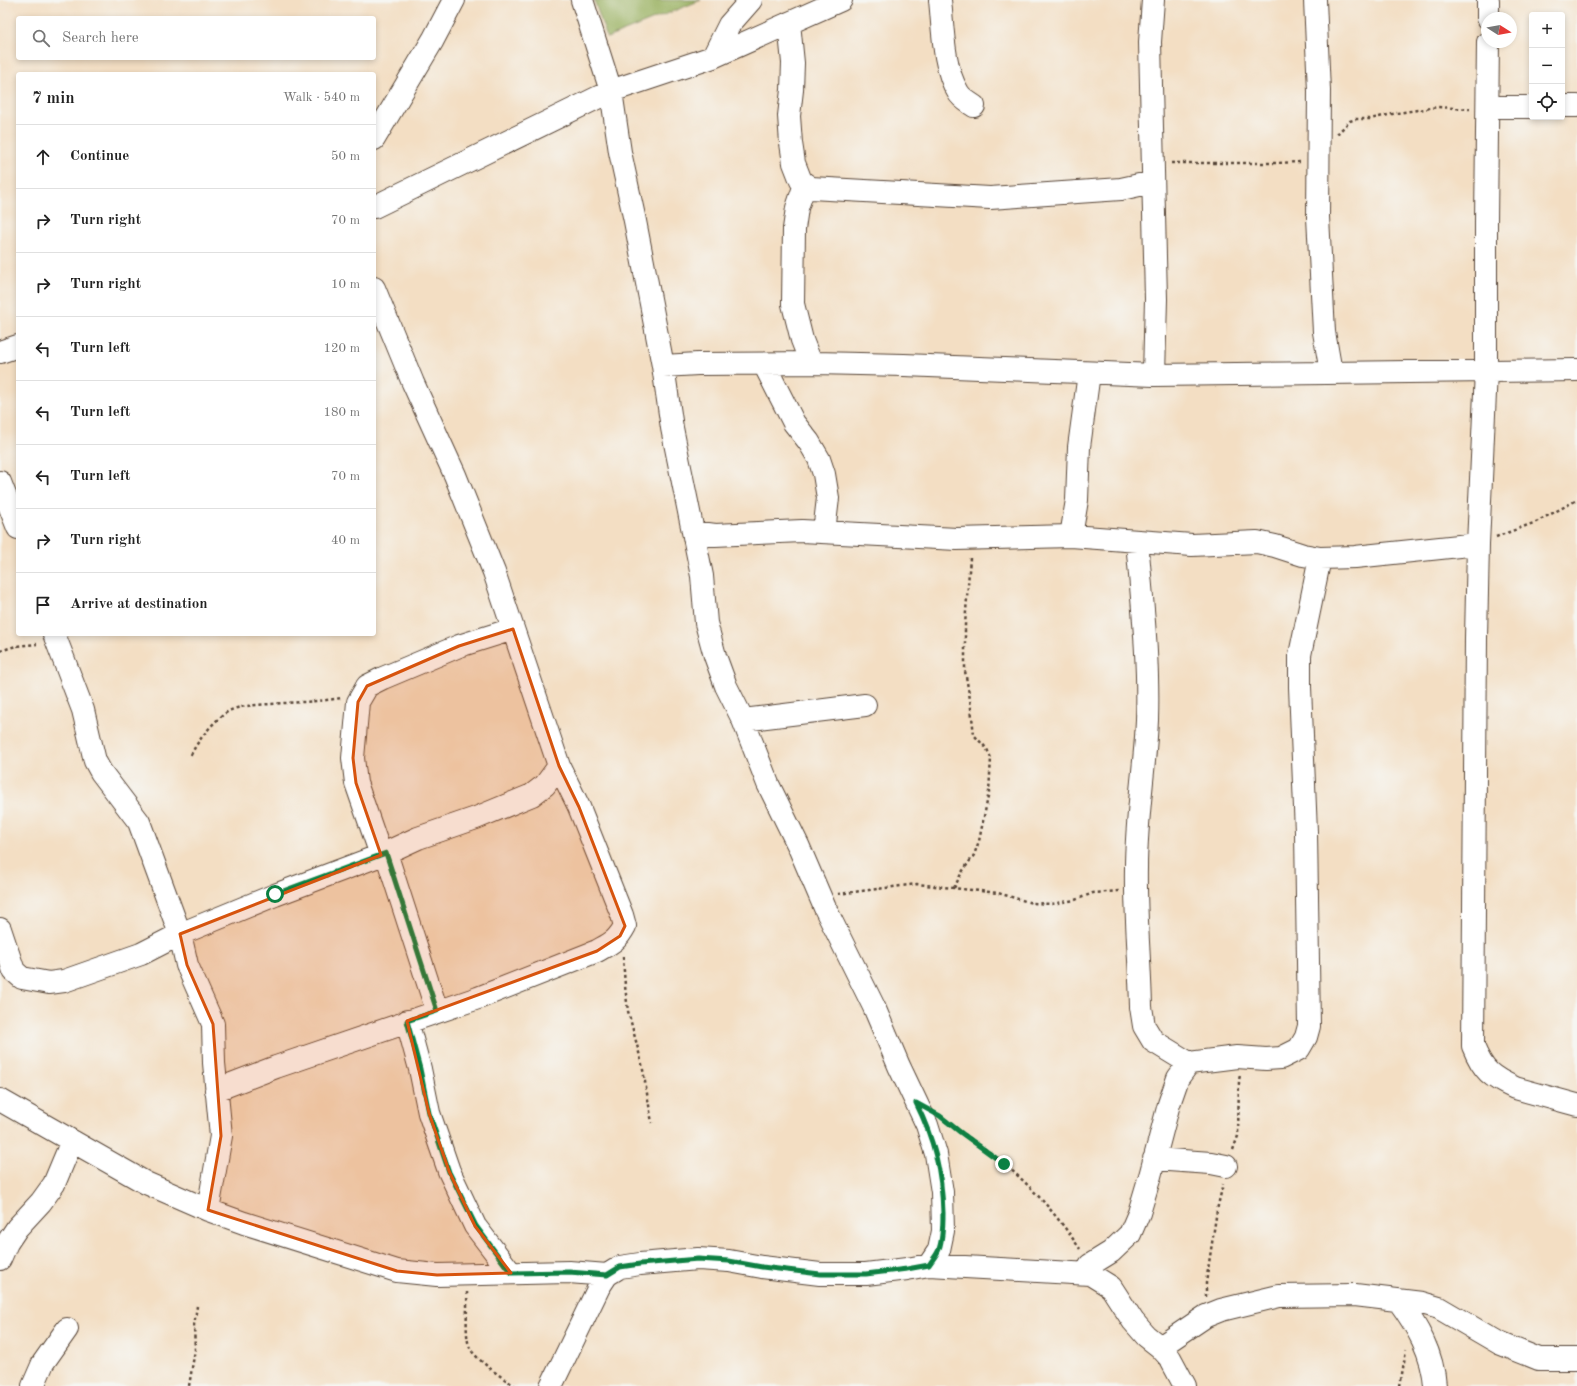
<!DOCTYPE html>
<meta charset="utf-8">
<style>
:root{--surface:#fff;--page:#f2f2f2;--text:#222;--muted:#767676;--line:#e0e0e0}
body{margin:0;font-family:"Old Standard TT",serif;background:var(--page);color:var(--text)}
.controls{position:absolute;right:12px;top:12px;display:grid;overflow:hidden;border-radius:4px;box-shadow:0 2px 6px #0003}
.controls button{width:36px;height:36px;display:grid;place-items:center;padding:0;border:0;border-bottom:1px solid var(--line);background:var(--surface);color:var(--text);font:20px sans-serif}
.compass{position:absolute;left:1481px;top:12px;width:36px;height:36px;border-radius:50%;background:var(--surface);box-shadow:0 2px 6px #0003;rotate:101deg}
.stop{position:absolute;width:12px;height:12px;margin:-9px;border:3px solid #0b8043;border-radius:50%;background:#fff}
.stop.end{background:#0b8043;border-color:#fff;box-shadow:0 1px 4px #0008}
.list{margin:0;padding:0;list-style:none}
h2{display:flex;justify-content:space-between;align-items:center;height:52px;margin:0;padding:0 16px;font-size:17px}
h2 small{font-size:13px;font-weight:400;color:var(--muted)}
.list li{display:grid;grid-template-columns:26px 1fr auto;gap:12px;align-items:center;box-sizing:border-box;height:64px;padding:0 16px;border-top:1px solid var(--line)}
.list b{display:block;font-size:15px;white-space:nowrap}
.list em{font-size:13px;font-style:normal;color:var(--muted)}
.icon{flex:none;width:22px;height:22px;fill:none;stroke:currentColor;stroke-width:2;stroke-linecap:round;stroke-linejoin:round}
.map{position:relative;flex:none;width:1577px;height:1386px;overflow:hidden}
.search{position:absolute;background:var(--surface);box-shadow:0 2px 6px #0003;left:16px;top:16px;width:360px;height:44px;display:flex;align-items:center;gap:10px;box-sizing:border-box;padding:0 14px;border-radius:4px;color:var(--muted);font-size:15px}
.panel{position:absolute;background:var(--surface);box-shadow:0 2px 6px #0003;left:16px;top:72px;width:360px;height:564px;border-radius:4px}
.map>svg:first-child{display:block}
</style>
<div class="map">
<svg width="1577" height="1386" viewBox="0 0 1577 1386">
<rect width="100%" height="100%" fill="#f6f6f2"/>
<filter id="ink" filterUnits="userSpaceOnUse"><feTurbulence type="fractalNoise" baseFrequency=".025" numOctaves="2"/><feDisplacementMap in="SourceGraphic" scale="8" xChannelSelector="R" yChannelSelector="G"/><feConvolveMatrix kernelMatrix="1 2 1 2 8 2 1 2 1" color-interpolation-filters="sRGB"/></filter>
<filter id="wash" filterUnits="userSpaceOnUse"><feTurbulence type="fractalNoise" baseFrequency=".012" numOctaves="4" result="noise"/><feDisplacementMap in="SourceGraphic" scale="16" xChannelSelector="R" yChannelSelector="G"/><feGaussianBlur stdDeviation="0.9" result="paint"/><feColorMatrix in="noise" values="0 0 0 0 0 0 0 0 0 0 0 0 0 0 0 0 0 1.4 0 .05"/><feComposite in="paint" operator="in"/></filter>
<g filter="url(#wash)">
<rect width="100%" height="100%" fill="#f3dec3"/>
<path fill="#9bb263" stroke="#6b6e40" d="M594,0H701L607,38Z"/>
</g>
<g filter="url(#ink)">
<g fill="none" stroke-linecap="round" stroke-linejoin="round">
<g stroke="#574537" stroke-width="24">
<path id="minor" d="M940,0C943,27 943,68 958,92C961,98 968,102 974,106
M1153,0L1150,42L1156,299L1154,375
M1315,0L1319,91L1318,217L1324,332L1331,372
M1488,0V18
M789,23L793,63L792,90L789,116L791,143L794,163L801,181L811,188L990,198L1121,189L1153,182
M1488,42L1486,222V371L1478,544L1476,638L1473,1046C1483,1071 1491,1077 1515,1088L1577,1105
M713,57L729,25L751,0
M1562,106H1577
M1488,107H1532
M374,139L433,40L454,0
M805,184L797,208L794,229L793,304L802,340L811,363
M374,207L611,91L713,57L841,0
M0,352L18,346
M764,364L794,423L809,442L819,459L824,474L828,498L824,532
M663,366L698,364L815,363L904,365L1154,375L1577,370
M0,482L18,528
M693,532L715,535L802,531L957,539L1071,536L1192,545L1257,542L1275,546L1303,555L1320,558L1355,557L1478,544
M1071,536L1077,500L1079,447L1089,373
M1137,541C1142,600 1149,660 1147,720C1145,769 1136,818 1136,868C1135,914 1140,961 1141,1007L1144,1026L1153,1041L1189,1063
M54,634L83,710L95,761L101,772L139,822L180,934L187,965L213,1024L214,1063L221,1136L208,1210
M743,720L865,705
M386,853L437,1011
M381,855L356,783L353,758L358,702L365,690L367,686L383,678L459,646L513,629
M0,929L14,971L22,978L49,983L64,981L141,954L180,934L275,895L381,855L418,838L476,818L532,795L545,785L559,766
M407,1021L420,1069L429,1113L449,1171L475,1226L511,1273
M216,1090L276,1067L478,998L597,951C611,943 617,941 625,926L622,915L579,807L559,766L494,572L455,475L413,383L374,288
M0,1100L146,1183L208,1210L244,1223L397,1271L437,1275L569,1272L607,1275
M1154,1159L1211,1163L1226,1166
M0,1259L7,1243L17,1228L41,1202L54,1184L72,1141
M929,1265L1090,1274L1111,1287L1133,1321L1146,1336L1160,1347L1170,1358L1185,1386
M1090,1265L1111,1252L1130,1234L1139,1213L1150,1176L1169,1104L1178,1078L1189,1063L1237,1057L1266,1059L1281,1058L1299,1049L1306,1037L1309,1026L1306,832L1300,687V655L1320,558
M1398,1300C1417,1326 1433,1353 1435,1386
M1160,1347L1206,1316L1221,1310L1279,1296L1355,1295L1422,1303L1439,1308L1499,1343L1539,1359H1577
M33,1386L43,1363L67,1329
M551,1386L599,1287L607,1275L620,1267L640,1264L698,1259L729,1261L762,1267L820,1274H866L907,1269L929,1265L939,1250L943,1231L942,1192L936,1154L927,1125L899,1066L874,1007L825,908L798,845L768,784L743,720L726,686L715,656L706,623L702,576L672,428L663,366L635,221L620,152L611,91L582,0"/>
</g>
<path stroke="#574537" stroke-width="2.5" stroke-dasharray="3 3" stroke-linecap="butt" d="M1337,134L1350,121L1356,119H1370L1397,113L1438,107L1470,109
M1171,163H1276L1300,162
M1496,537L1536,522L1577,500
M0,651L16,646L37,644
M191,755C197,741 215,719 229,711C241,705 258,705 271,704C295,702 318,702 341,698
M954,888L962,872L974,855L979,841L989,792L991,758L987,749L974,735L970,699L965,671V625L970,558
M838,894L917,884L998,893L1032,903L1052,904L1075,900L1093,893L1119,891
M623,957L625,986L628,1011L642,1064L652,1123
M945,1120C964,1136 985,1148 1004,1164C1034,1188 1059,1218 1080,1249
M1233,1150L1238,1136L1239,1080L1240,1075
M467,1292C468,1306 464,1336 470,1348C475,1359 504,1379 515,1386
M1206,1297V1283L1217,1210L1223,1184
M189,1386L195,1350L194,1325L197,1306
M1400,1386L1406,1350"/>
<use href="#minor" stroke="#fff" stroke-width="22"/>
</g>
</g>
<g fill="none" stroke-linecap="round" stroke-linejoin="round" filter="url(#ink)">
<path stroke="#0b8043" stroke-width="5" d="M275,894L386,853L437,1011L407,1021L420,1069L429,1113L449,1172L476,1226L511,1273L569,1272L607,1275L620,1267L640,1264L698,1259L729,1261L762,1267L820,1274H866L907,1269L929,1265C932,1260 937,1255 939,1249C943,1238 943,1225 943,1213C942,1172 934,1139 916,1103L940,1116L960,1132L1004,1164"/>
</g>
<path fill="#d7540e" fill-opacity="0.2" stroke="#d7540e" stroke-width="3" stroke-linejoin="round" d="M513,629L559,766L579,807L625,926L620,936L597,951L407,1021L429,1113L449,1171L475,1226L511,1273L437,1275L397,1271L208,1210L221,1136L213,1024L187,965L180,934L381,855L356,783L353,758L358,702L367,686L459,646Z"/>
</svg>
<div class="controls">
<button>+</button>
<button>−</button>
<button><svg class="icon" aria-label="locate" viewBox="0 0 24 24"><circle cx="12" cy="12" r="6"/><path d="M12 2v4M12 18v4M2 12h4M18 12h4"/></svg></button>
</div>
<svg class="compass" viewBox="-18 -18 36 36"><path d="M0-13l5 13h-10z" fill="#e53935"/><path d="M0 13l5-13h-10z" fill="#767676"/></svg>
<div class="stop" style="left:275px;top:894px"></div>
<div class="stop end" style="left:1004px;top:1164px"></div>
<div class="search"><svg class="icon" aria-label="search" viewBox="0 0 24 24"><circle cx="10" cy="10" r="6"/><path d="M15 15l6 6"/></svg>Search here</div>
<section class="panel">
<h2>7 min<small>Walk · 540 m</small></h2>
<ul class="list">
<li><svg class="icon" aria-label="ahead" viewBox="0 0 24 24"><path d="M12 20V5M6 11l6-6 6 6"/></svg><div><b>Continue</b></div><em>50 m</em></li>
<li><svg class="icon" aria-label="right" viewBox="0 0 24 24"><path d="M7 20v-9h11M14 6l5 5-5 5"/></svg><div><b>Turn right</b></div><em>70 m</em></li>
<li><svg class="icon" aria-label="right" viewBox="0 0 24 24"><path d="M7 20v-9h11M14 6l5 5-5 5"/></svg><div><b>Turn right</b></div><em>10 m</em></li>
<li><svg class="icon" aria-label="left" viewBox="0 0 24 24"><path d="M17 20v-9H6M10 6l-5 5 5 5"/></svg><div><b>Turn left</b></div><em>120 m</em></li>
<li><svg class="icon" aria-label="left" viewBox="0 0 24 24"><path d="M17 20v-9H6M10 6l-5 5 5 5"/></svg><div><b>Turn left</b></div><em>180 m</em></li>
<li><svg class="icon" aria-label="left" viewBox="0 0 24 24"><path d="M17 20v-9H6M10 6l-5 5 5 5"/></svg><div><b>Turn left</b></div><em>70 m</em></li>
<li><svg class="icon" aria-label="right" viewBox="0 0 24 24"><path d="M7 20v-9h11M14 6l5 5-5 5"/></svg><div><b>Turn right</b></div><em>40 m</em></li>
<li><svg class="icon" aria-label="arrive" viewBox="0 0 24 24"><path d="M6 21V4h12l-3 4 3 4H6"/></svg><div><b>Arrive at destination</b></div></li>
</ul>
</section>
</div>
